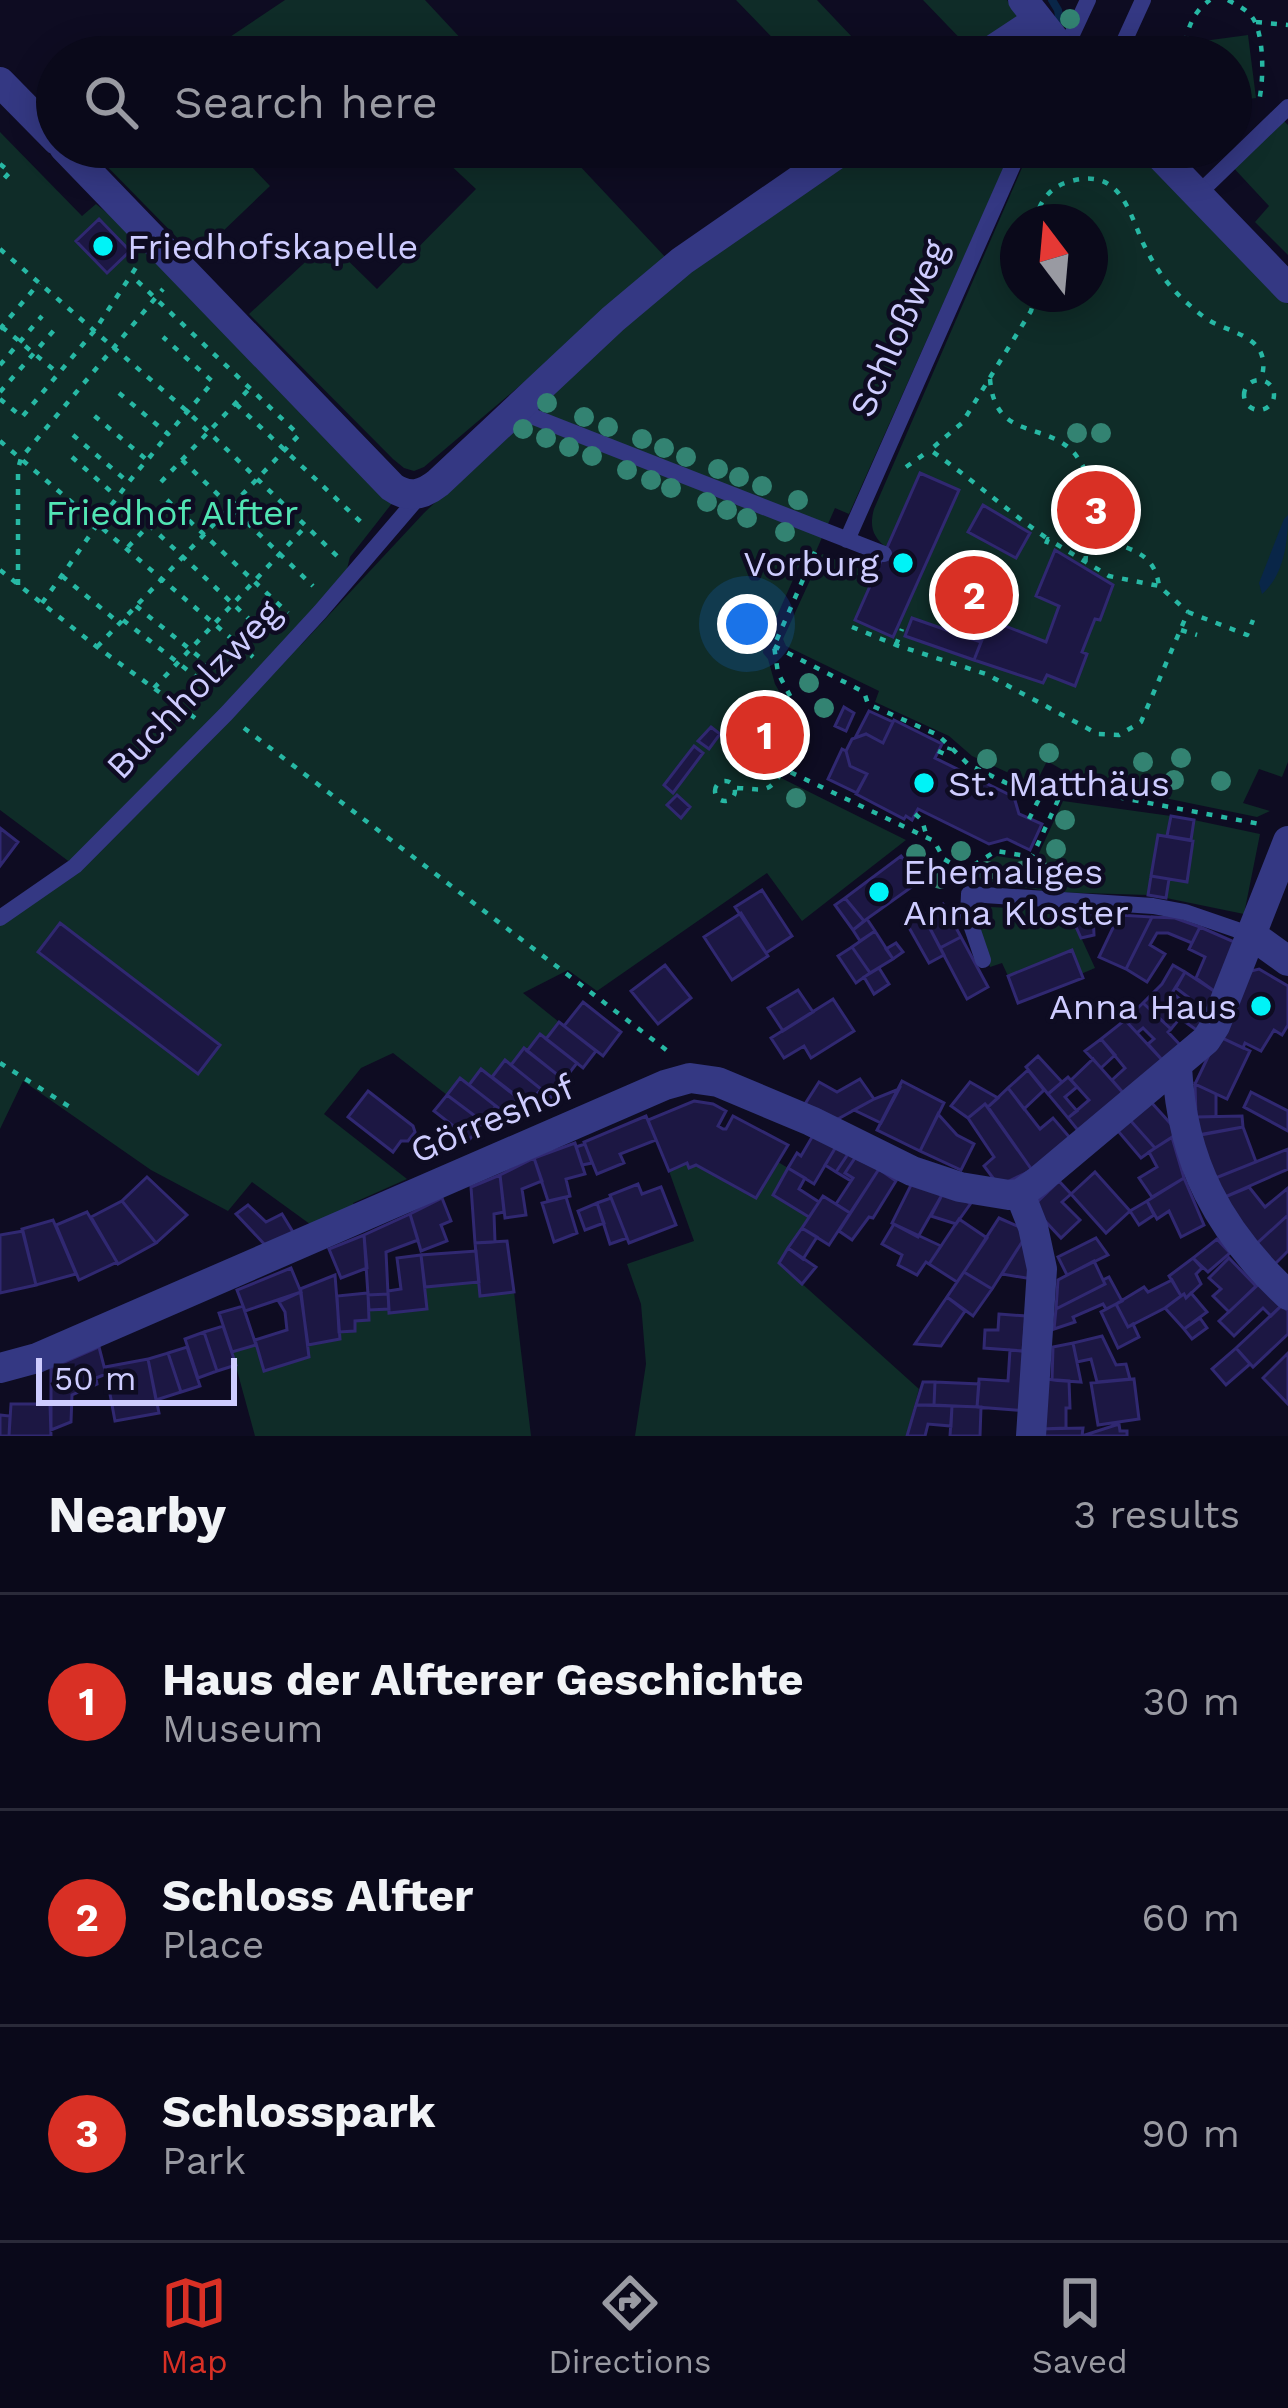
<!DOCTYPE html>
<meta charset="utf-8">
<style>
:root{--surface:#0a091a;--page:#131223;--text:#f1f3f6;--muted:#999aa2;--line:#2a2a39;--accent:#d93025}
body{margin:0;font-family:"Work Sans",sans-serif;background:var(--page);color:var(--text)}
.compass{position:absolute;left:1000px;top:204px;width:108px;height:108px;border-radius:50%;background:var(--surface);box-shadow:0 6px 30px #0003;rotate:344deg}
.scale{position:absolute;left:36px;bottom:30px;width:201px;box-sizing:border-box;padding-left:12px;border:6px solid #ceccff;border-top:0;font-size:33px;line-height:42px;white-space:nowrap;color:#ceccff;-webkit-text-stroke:9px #0e0c22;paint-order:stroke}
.you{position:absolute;left:747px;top:624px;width:42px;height:42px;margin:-30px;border:9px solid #fff;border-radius:50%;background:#1a73e8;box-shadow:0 0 0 18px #1a73e833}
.badge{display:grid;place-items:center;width:78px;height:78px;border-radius:50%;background:var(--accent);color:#fff;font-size:39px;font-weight:700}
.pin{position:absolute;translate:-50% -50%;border:6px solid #fff;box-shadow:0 3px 12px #0006}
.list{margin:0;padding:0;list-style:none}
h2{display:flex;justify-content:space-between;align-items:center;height:156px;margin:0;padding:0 48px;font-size:51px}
h2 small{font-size:39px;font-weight:400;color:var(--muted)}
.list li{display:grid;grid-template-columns:78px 1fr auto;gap:36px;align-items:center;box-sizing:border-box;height:216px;padding:0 48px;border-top:3px solid var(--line)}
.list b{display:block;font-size:45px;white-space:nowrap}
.list p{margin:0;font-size:39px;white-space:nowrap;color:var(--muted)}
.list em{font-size:39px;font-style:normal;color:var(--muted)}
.icon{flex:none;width:66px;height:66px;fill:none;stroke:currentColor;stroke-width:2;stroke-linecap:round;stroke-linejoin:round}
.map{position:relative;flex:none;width:1288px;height:1436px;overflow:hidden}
.search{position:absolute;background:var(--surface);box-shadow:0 6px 30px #0003;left:36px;right:36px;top:36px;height:132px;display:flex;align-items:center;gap:30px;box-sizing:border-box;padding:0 42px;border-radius:66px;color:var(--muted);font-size:45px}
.sheet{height:804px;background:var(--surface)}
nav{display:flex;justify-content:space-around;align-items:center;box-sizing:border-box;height:168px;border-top:3px solid var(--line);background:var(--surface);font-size:33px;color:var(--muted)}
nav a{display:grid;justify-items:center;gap:6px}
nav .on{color:var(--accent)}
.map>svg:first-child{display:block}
</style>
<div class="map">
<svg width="1288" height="1436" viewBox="0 0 1288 1436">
<rect width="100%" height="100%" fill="#0e0c22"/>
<path fill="#0f2c28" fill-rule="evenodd" d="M285,0H425L478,57H200Z
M736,0H817L871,57H791Z
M923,0H1007L1022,20L972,51Z
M1248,35L1256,98L1231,101V57H1198L1196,42Z
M1279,116L1288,125V255L1255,222L1269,206L1230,164Z
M0,132L82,216L96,204L142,241L393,502L350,557L345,577L300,646L424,513L616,328L807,184L866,147H1013L849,514L835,508L813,558L804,555L764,645L763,653L768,659L775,684L792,714L765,701L737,756L906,840L802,921L767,873L597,991L568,970L523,993L559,1022L546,1039L540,1035L511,1065L504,1061L492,1077L481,1069L469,1085L447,1095L393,1053L361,1068L324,1114L407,1179L353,1203L357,1209L314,1227L252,1182L228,1211L151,1170L23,1081L0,1129V918L75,866L0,810Z
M88,147H233L270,186L196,257Z
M431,147H562L668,260L424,467L414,471L404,468L393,459L249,314L328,241L377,289L476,189Z
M1031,147H1134L1288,304V762L1282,777L1259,769L1243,803L1270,811L1257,817L1082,781L1047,761L1035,785L972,756L949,736L875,702L879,691L786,646L783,639L822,554L874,575L887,548C873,537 869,527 874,509ZM1018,222H1090V294H1018Z
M1063,801L1171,816L1167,836H1158L1148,895L1051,892L963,877L964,871L978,868L997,856L1035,862Z
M1194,820L1260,834L1244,914L1166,898L1169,879L1187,881Z
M991,907L1069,911L1095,968L1081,974L1071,951L1008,976L1002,963L990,967C984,948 975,930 982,911Z
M778,1162L788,1168L773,1195L809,1217L779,1263L919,1389L906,1436H635L646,1364L641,1304L627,1264L694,1241L669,1171L687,1163L689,1168L696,1165L756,1198Z
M479,1282L480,1296L514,1292L531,1436H255L232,1352L256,1345L265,1370L309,1357L308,1345L339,1339V1332L355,1321L369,1319V1310L389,1309L390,1313L427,1309L425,1287Z"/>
<path fill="#092648" d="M1288,515C1288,544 1283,576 1262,594L1259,583L1284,519Z"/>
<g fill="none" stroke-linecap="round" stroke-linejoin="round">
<path stroke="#092648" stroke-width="8" d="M1052,0L1058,10L1060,22"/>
</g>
<path fill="#1c1743" stroke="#302871" stroke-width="3" d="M99,219L130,251L107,273L76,241Z
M920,473L959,490L893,637L855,620Z
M983,505L1030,533L1016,558L968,532Z
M1055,550L1113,585L1100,620L1095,619L1082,652L1087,654L1075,686L1047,675L1043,683L974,660L990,620L1046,642L1059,606L1036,596Z
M912,618L981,642L974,660L905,636Z
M765,700L792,714L771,755L781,760L774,775L736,756Z
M844,707L854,713L846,731L835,726Z
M869,711L893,722L883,743L866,734L855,738Z
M894,720L942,744L935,758L1014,797L1019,814L1042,824L1030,850L1007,839L989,844L918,809L912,820L906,816L904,819L856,794L867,774L850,766L846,751L852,739L866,734L883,743Z
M711,727L720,734L709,749L698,741Z
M694,746L703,753L673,793L664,785Z
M842,749L846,751L850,766L867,774L857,793L828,779Z
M677,795L690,807L681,818L667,805Z
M1171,816L1194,820L1191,840L1167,836Z
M0,828L18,842L0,866Z
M1158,835L1193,841L1187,882L1151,876Z
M901,856L920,881L864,921L845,898Z
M1151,876L1169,879L1166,898L1148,895Z
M762,890L792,936L766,953L735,907Z
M845,898L864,921L853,930L835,905Z
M943,904L961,937L940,948L923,915Z
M1069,911L1093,913L1094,935L1081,938Z
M741,913L768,956L732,980L704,937Z
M923,915L944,955L929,963L907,924Z
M1119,915L1152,917L1126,969L1099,957Z
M1152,917L1175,918L1200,927L1192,943L1168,933H1157L1150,945L1165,954L1147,982L1126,969Z
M867,919L875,931L860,941L853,930Z
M60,923L220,1045L198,1074L38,952Z
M1200,927L1239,944L1217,993L1196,978L1205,957L1189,949Z
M875,931L893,959L870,973L852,947Z
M961,937L988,987L967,999L940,948Z
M896,943L903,952L893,959L886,949Z
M852,947L870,973L856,983L838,956Z
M1072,950L1083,978L1018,1003L1008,976Z
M665,965L691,998L658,1024L631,991Z
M1173,965L1185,972L1172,993L1185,1003L1178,1017L1180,1018L1171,1029L1143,1003L1162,984Z
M879,968L889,984L874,994L864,977Z
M1259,969L1288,986V1025L1282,1035L1274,1030L1261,1051L1245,1043L1243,1048L1218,1036L1251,971Z
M1185,972L1217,993L1198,1031L1178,1017L1188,997L1176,988Z
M798,990L813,1012L783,1031L768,1008Z
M833,999L854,1031L811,1058L804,1046L784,1058L771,1038Z
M583,1002L621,1032L603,1056L564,1026Z
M1143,1003L1171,1029L1168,1032L1183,1048L1164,1062L1148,1044L1154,1039L1143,1028L1137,1033L1125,1020Z
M1125,1020L1163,1061L1125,1095L1112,1080L1125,1068L1101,1039Z
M559,1022L596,1051L583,1068L546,1039Z
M540,1034L577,1063L564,1080L527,1051Z
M1218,1036L1250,1051L1227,1099L1195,1084Z
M1101,1039L1115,1055L1101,1068L1085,1051Z
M524,1048L564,1080L551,1097L511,1065Z
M1038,1056L1062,1082L1048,1094L1026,1067Z
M1093,1059L1125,1095L1081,1134L1068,1118L1089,1100L1071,1080Z
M505,1060L541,1089L528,1105L492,1077Z
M481,1069L518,1098L506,1114L469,1085Z
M1028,1070L1044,1090L1024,1109L1008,1088Z
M1068,1077L1077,1087L1065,1097L1077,1111L1068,1118L1048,1094Z
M460,1078L496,1106L483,1122L447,1095Z
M860,1079L874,1099L836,1120L805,1104L819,1082L837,1092Z
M902,1081L944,1103L920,1151L877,1130Z
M970,1082L998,1098L988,1107L985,1104L968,1118L951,1106Z
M1195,1084L1216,1094V1117H1196Z
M1008,1088L1040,1129L1053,1118L1071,1139L1032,1170L988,1107Z
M899,1089L881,1123L854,1110L874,1099Z
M368,1091L413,1126L415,1132L408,1141H401L393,1152L348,1117Z
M1251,1092L1288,1111V1131L1244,1107Z
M447,1095L483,1122L470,1139L434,1111Z
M694,1101L713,1104L726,1111L718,1126L723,1129H726L733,1116L788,1145L756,1198L696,1165L689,1168L687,1163L669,1171L648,1120Z
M1151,1102L1179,1133L1155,1148L1130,1120Z
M985,1104L1032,1170L999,1186L984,1166L994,1157L968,1118Z
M938,1114L957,1135L974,1144L961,1170L920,1151Z
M646,1116L656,1140L620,1154L624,1163L597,1174L584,1142Z
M1242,1116L1243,1127L1196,1136V1117Z
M1130,1120L1155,1148L1141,1158L1118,1131Z
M1243,1127L1256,1162L1213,1179L1198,1135Z
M815,1132L837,1145L814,1184L788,1168L797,1153L801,1156Z
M1172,1137L1184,1178L1152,1197L1139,1178L1157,1167L1149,1152Z
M575,1143L585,1174L566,1179L570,1196L548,1201L534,1158Z
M585,1144L592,1163L582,1165L576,1147Z
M836,1147L848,1154L836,1172L825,1165Z
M1288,1149V1169L1220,1199L1213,1179Z
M848,1154L855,1158L845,1173L853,1178L851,1181L836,1172Z
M534,1158L542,1181L522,1189L526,1215L505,1218L500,1175Z
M855,1158L879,1169L850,1213L836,1204L853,1178L845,1173Z
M788,1168L805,1178L799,1189L819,1202L809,1217L773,1195Z
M879,1169L896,1181L873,1218L869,1217L852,1240L839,1231Z
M1095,1172L1130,1211L1106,1233L1071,1194Z
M500,1175L504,1212L494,1214L495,1242L475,1243L471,1187Z
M147,1177L187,1215L156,1243L122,1201Z
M1184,1178L1204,1225L1181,1237L1169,1211L1157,1219L1147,1201Z
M1059,1181L1071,1194L1062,1202L1080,1220L1061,1238L1032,1207Z
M912,1183L943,1193L918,1237L892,1223Z
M638,1184L642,1194L661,1187L676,1225L629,1243L610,1195Z
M1249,1187L1265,1207L1288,1188V1215L1254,1246L1220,1199Z
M943,1193L971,1203L956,1224L931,1216Z
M823,1196L850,1213L829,1245L802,1228Z
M566,1197L577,1233L554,1242L542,1203Z
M442,1198L451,1221L441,1225L447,1241L421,1251L410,1214Z
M611,1198L627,1238L610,1244L597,1203Z
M122,1201L156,1243L118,1264L91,1217Z
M1147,1201L1154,1215L1139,1225L1130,1211Z
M597,1203L604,1223L585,1230L578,1211Z
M248,1205L266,1222L282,1214L296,1237L267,1247L236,1214Z
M87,1212L117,1262L79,1280L56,1225Z
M410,1214L418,1240L386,1252L388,1294L368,1295L364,1235Z
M1288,1215V1251L1274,1265L1254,1246Z
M999,1218L1022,1228L1024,1239L992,1289L964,1272Z
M959,1219L987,1238L957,1282L929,1264Z
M53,1220L76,1274L36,1285L22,1229Z
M894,1224L941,1246L929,1264L926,1262L917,1275L898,1265L902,1255L882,1244Z
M802,1228L817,1237L803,1259L788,1248Z
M23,1231L36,1285L0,1293V1235Z
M364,1235L367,1268L341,1278L329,1249Z
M1096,1238L1108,1255L1067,1275L1058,1257Z
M1024,1239L1032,1279L1002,1274Z
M1217,1239L1230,1253L1208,1272L1193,1258Z
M507,1241L514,1292L480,1296L475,1243Z
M788,1248L816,1267L802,1284L779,1263Z
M476,1251L479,1282L425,1287L421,1255Z
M421,1255L427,1309L389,1313L388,1291L401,1289L397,1258Z
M1193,1258L1202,1268L1196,1274L1201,1284L1186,1298L1184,1294L1181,1296L1169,1276Z
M1229,1258L1256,1286L1229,1312L1213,1296L1221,1289L1209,1278Z
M1094,1261L1105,1284L1056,1309L1058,1280Z
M291,1268L301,1292L245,1311L237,1290Z
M964,1272L992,1289L973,1316L947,1297Z
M335,1275L340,1339L308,1345L300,1289Z
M1109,1277L1122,1301L1106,1309L1103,1304L1073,1317L1075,1322L1054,1329L1056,1309L1105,1284L1103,1280Z
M1172,1280L1181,1296L1165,1308L1128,1327L1116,1304L1144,1287L1148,1292Z
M1260,1283L1282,1305L1271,1316L1263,1308L1234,1336L1219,1321Z
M301,1292L309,1357L264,1371L255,1340L287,1330L285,1312L279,1302Z
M368,1293L369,1320L355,1321V1331L339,1332L337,1296Z
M1191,1293L1207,1312L1184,1329L1165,1308L1181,1296L1184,1294L1186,1298Z
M388,1294L389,1309L369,1310L368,1295Z
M947,1297L965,1311L941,1346L915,1344Z
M1116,1304L1128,1327L1133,1324L1139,1337L1118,1348L1101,1312Z
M1282,1305L1288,1311V1334L1253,1367L1236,1348Z
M243,1306L256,1345L232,1352L219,1313Z
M999,1314L1026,1316L1023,1351L984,1348L985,1330H998Z
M1200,1318L1207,1328L1192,1339L1184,1329Z
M223,1326L236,1365L217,1371L204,1332Z
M204,1332L217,1371L198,1378L185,1339Z
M1102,1336L1116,1365L1126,1364L1130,1379L1097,1382L1091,1359L1077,1362L1073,1343Z
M1073,1343L1081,1382L1052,1380L1053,1347Z
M99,1347L106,1374L96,1378L97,1384L72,1395L71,1422L51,1430V1368Z
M187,1347L200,1386L181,1392L168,1353Z
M1236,1348L1250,1364L1226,1385L1212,1369Z
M1010,1350L1030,1352L1027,1411L977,1407L979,1379L1008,1381Z
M168,1353L181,1392L156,1400L148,1359Z
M1288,1353V1404L1263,1378Z
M148,1359L159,1413L115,1421L105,1367Z
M1044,1379L1069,1381L1070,1408H1066V1428L1040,1429Z
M1134,1379L1139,1419L1098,1425L1091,1383Z
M923,1382H935L934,1405H916Z
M935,1382L979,1384L977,1407L934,1405Z
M11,1404H50L51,1436H9Z
M916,1405L952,1406L951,1426L928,1424L925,1436H907Z
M952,1406L981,1407L980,1436H950Z
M0,1415L10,1416L9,1436H0Z
M1119,1424L1120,1431H1127V1436H1082Z
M1083,1428L1082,1436H1039L1040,1429Z"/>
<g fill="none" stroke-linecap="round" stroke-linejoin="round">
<path stroke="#27b8a4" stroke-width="4.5" stroke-dasharray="6 9" stroke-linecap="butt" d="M1228,0C1237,5 1246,9 1252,17C1265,34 1264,85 1258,105
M1256,22L1288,25
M1183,57C1187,33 1189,15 1210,0
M0,164L10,172L0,183
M1035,222C1039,203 1048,188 1068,182C1119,166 1128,209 1143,243C1154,266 1167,285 1186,302C1195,310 1205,319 1216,324C1243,336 1272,342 1261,380
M0,249L188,412L337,556
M1036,294L1031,311L962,423L930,450C971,478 1007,511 1048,539
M2,327L59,374
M0,329L39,283
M0,365L42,316
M990,379C995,442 1046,420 1075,454C1084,466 1092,481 1093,497C1094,511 1089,519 1095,533C1123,551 1154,547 1159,586
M1244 395a15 15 0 1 1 30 0a15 15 0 1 1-30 0Z
M0,392L56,328
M119,393L168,434L213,382L163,337
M0,399L22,417L95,330L137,266
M236,404L363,524
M73,435L128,482
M0,441L253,657
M72,457L116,496
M149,458L168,434
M182,460L313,586
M906,467L930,450
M161,482L250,388
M167,500L288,613
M1046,544L1048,539L1109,576L1159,586L1188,612
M128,547L149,525L267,636
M815,552L774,646L778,673L798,711L804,731L801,745L788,771L934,841L944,859L959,868
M1085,562C1090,545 1071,537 1068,521L1079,509L1092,508
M0,570L97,647L195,718
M62,576L118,622
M18,585V469L21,458L163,289
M42,603C77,556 108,505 147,460L91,413
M136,606L228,680
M123,620L217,693
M852,627L896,645L986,674L1098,734L1119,735L1141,722L1188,612L1247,635L1253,620
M1181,630L1197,635
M896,645L902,629
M774,646L864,692L868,704L938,735L969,765L1021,790L1033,792L1050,787H1064L1265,825
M97,647L299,435L132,276
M154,688L305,527
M244,728L669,1052
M938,751L947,755L950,747
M774,757L797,714
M715 791a10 10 0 1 1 20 0a10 10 0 1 1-20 0Z
M737,788C764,789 767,795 782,772L788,771
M915,814L922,820L926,834
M1029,819L1040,797V791
M959,868L972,866L996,851L1032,857L1064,787
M0,1063L73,1109"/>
<path stroke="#343883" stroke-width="16" d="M1062,56L1088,0
M1117,57L1143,0
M1197,195L1288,107
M516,410L884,554
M847,540L1021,147
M0,918L75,866L226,714L320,612L422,493
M983,960L968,916L969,894L1153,906L1185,912L1252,935"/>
<path stroke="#343883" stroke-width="30" d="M1023,0L1068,57
M982,57L1038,20
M0,82L57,140
M64,147L392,487C409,499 423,495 438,483L613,319L682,261L847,147
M1152,147L1288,288
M1252,935L1288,961
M1177,1067C1182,1162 1219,1231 1288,1295
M1020,1194L1033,1227L1042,1269L1031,1436
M0,1368L37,1358L665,1085L690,1078L718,1082L811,1121L912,1171L960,1187L1009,1195L1020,1194L1038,1181L1206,1040L1215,1026L1288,841"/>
</g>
<g fill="#338372">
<circle cx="1070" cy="19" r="10"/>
<circle cx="547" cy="403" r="10"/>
<circle cx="584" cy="417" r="10"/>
<circle cx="608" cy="427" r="10"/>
<circle cx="523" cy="429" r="10"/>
<circle cx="1077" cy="433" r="10"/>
<circle cx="1101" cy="433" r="10"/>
<circle cx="546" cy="438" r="10"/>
<circle cx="642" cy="439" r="10"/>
<circle cx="569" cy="447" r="10"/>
<circle cx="664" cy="448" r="10"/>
<circle cx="592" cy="456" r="10"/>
<circle cx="686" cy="457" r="10"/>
<circle cx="718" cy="469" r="10"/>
<circle cx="627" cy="470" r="10"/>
<circle cx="739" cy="477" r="10"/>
<circle cx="651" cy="480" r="10"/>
<circle cx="762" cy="486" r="10"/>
<circle cx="671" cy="488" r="10"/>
<circle cx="798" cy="500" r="10"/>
<circle cx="707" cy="502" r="10"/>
<circle cx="727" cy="510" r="10"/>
<circle cx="747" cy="518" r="10"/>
<circle cx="785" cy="532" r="10"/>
<circle cx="809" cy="683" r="10"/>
<circle cx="824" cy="708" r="10"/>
<circle cx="1049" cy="753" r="10"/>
<circle cx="1181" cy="758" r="10"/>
<circle cx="987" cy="759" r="10"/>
<circle cx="1143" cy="762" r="10"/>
<circle cx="1174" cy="780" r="10"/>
<circle cx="1221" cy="781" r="10"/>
<circle cx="1041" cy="787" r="10"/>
<circle cx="796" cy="798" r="10"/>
<circle cx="1065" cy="820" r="10"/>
<circle cx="1056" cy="849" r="10"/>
<circle cx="961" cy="851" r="10"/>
<circle cx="916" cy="854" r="10"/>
<circle cx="987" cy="871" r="10"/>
<circle cx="1022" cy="871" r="10"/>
<circle cx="1043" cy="872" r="10"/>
<circle cx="940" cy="879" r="10"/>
</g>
<g fill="#00f3f7" stroke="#0e0c22" stroke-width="4.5">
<circle cx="103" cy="246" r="12"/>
<circle cx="903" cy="563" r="12"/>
<circle cx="924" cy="783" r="12"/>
<circle cx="879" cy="892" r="12"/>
<circle cx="1261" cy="1006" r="12"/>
</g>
<g text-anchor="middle" stroke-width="9" stroke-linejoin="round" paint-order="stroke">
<g font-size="36" fill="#ceccff" stroke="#0e0c22" text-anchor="start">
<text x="127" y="259">Friedhofskapelle</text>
<text x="879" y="576" text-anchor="end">Vorburg</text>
<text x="948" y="796">St. Matthäus</text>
<text x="903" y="884">Ehemaliges<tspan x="903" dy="41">Anna Kloster</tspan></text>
<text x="1237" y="1019" text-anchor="end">Anna Haus</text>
</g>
<g font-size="36" fill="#ceccff" stroke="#0e0c22">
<text transform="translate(898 328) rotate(-66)" y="13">Schloßweg</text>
<text transform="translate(193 689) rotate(-46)" y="13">Buchholzweg</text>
<text transform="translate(492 1118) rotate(-23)" y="13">Görreshof</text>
</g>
<g font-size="36" fill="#52e5b4" stroke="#0e0c22">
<text x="172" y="525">Friedhof Alfter</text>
</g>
</g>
</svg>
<svg class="compass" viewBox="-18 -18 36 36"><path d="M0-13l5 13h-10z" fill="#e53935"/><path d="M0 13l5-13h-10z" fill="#999aa2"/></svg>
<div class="scale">50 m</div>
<div class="you"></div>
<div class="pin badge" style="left:765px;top:735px">1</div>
<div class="pin badge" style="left:974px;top:595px">2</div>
<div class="pin badge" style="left:1096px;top:510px">3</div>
<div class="search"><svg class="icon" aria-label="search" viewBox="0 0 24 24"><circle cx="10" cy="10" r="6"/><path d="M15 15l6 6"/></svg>Search here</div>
</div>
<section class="sheet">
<h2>Nearby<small>3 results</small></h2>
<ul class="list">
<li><span class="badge">1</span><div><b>Haus der Alfterer Geschichte</b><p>Museum</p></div><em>30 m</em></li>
<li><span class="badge">2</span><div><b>Schloss Alfter</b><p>Place</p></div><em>60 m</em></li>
<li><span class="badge">3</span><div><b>Schlosspark</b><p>Park</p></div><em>90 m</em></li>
</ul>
</section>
<nav>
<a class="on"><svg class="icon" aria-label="map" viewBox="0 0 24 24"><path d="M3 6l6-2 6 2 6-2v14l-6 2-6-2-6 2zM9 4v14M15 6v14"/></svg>Map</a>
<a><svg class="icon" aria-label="directions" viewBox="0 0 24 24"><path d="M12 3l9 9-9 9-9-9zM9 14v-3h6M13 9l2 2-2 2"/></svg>Directions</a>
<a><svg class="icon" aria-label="saved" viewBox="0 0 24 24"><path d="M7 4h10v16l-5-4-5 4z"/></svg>Saved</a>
</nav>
